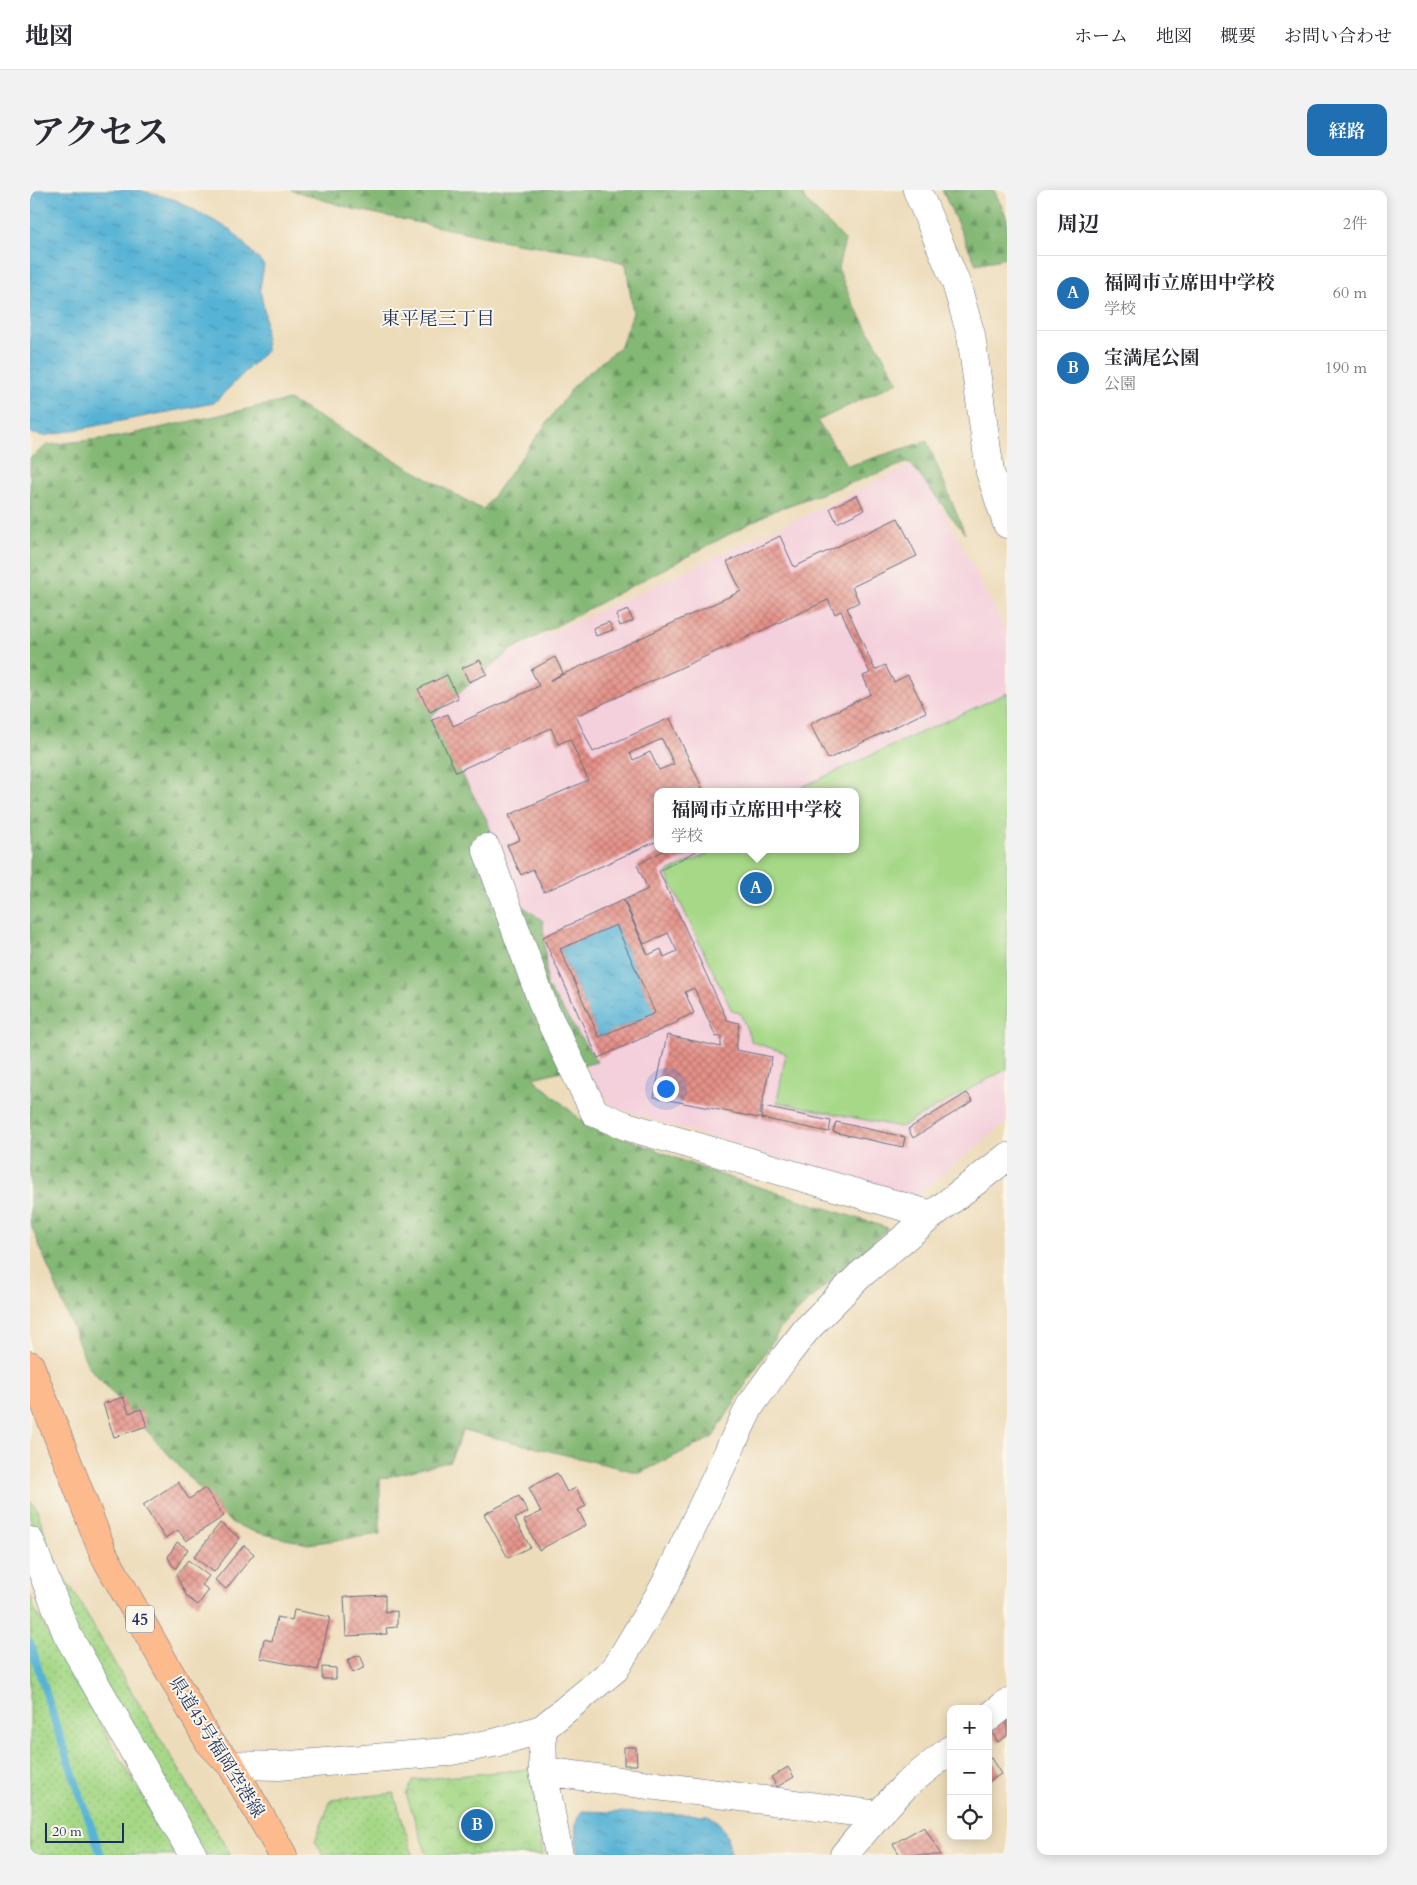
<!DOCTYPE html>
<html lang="ja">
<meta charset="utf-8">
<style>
:root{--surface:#fff;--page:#f2f2f3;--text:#2b2b33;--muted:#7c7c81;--line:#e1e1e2;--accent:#1f6fb2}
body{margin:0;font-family:Cardo,"Noto Serif JP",serif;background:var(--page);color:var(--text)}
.controls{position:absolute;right:15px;bottom:15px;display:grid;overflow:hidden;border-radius:10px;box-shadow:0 2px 12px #0003}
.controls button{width:45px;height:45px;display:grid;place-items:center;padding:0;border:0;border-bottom:1px solid var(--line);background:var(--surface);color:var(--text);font:25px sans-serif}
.scale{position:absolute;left:15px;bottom:12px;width:79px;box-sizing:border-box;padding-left:5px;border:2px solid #1b2f5e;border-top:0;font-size:14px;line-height:18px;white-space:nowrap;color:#1b2f5e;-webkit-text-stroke:4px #fbf7ec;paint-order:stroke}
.you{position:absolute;left:635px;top:898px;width:18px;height:18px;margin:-12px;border:4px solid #fff;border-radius:50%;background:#1a73e8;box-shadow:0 0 0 8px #1a73e833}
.badge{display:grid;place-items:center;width:32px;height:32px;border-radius:50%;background:var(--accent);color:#fff;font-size:16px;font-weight:700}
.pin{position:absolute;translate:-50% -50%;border:2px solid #fff;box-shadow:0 1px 5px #0006}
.popup{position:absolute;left:624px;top:598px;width:205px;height:65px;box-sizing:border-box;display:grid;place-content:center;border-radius:10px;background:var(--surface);filter:drop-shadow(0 1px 4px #0005);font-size:16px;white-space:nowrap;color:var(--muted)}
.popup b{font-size:19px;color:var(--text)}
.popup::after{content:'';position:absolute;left:50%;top:100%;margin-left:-10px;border:10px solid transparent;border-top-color:var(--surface)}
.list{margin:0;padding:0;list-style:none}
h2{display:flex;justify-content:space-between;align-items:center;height:65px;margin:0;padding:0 20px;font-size:21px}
h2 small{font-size:16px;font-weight:400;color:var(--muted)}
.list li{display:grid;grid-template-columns:32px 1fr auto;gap:15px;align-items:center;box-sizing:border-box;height:75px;padding:0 20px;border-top:1px solid var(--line)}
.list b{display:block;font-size:19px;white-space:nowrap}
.list p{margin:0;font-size:16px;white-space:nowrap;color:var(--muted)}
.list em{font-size:16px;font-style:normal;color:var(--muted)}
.icon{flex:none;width:28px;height:28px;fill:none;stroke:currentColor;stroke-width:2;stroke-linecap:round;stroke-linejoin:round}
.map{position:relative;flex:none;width:977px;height:1665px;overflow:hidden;border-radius:10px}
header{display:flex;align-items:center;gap:30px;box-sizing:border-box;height:70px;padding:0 25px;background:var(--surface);border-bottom:1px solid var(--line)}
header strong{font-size:24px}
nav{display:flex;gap:28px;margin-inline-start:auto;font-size:18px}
.intro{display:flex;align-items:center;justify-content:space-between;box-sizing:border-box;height:120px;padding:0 30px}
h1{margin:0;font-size:35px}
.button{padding:12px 22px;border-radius:10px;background:var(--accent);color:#fff;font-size:18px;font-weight:700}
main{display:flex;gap:30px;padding:0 30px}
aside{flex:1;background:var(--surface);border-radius:10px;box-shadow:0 2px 12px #0003}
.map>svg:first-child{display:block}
</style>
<header>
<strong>地図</strong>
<nav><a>ホーム</a><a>地図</a><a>概要</a><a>お問い合わせ</a></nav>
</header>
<div class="intro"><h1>アクセス</h1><a class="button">経路</a></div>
<main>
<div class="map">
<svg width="977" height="1665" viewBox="0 0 977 1665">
<defs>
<pattern id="grass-dots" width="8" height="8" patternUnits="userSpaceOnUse" patternTransform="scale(1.25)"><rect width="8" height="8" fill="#a6d887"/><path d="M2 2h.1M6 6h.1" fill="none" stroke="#8eba77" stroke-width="1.8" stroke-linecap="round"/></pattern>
<pattern id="forest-firs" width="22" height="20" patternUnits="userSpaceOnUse" patternTransform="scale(1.25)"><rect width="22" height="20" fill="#84b874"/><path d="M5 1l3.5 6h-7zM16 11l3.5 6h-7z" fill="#6b9662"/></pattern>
<pattern id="park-crowns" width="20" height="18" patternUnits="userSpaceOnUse" patternTransform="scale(1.25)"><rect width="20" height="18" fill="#a6d887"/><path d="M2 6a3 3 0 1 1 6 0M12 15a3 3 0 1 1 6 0" fill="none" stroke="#8eba77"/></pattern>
<pattern id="water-ripples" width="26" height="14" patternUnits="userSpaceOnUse" patternTransform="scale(1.25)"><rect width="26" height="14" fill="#57b3d5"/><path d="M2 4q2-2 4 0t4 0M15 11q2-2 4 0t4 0" fill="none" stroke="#4792b0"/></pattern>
<pattern id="building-cross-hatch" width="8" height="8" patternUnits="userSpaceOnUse" patternTransform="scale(1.25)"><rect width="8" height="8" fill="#e59188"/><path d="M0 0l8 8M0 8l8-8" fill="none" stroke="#b97772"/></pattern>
</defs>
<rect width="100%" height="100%" fill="#fbf7ec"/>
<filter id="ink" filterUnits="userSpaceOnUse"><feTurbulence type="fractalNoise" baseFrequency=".02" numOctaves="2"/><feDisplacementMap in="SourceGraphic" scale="10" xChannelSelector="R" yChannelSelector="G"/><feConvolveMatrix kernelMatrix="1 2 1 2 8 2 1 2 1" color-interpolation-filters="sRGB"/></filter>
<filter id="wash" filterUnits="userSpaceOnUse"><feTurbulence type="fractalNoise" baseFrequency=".0096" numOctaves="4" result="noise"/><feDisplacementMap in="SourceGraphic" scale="20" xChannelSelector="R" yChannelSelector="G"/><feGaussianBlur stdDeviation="1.12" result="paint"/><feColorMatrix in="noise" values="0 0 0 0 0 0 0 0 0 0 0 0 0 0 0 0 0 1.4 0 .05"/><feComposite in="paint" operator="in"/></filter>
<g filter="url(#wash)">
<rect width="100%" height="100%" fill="#eddcba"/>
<path fill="#f4cfdc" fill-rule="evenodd" d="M889,272L977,443V931L882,1010L583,917L563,890L386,506ZM627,602H825V659H627Z"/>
<path fill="url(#grass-dots)" stroke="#608472" d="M0,1311L6,1317L25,1374L46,1405L89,1481L201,1665H170L39,1439L0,1330Z
M0,1405L5,1420L146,1665H0Z
M364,1603L383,1665H294L285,1651L301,1610Z"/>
<path fill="url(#forest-firs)" stroke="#507469" d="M261,0H772L774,9L815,50L808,78L820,108L868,192L787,231L818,276L897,251L935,344L879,272L743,321L481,460L400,527L456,628L490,714L513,731L517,796L567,872L503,888L551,930L676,980L858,1038L752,1136L683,1247L610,1283L433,1240L420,1271L350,1289V1344L278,1354L225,1342L200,1332L58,1176L0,1032V268L17,255L87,247L259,210L453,320L546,193L591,156L603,123L596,74L566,64L486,53L323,19Z
M912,0H964L977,28V68L946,74Z"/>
<path fill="url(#park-crowns)" stroke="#608472" d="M500,1579L513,1665H397L376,1604L384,1590Z"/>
<path fill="#a6d887" stroke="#608472" d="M977,503V879L870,937L747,912L756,863L722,852L710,823L702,821L636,683L688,659H825V602H761Z"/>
<path fill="url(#water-ripples)" stroke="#39719a" d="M0,0H109L146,10L201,40L234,75L230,98L235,125L236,161L184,213L13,246L0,243Z
M586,735L625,823L569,847L530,759Z
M552,1621L678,1625C695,1634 698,1648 701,1665H549C547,1649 541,1634 552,1621Z"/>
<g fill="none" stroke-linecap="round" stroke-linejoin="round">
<path stroke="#57b3d5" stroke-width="8" d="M0,1452L25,1532L71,1665"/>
</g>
<g id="blocks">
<path fill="url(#building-cross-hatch)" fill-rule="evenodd" d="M827,305L834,320L807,333L800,318Z
M868,328L887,366L822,397L829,412L817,418L845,480L855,475L864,492L878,485L896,522L798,569L780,534L841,504L833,486L840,483L811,421L805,424L798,410L546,526L563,562L640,528L674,602H627V651L514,702L503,679L491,685L477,655L490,650L479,625L558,590L540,549L528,554L521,538L426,582L402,530L418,524L423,536L509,496L501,480L525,467L533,483L519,491L711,401L697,372L750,346L764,377ZM632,549L644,574L629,580L620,562L603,570L600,563Z
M598,420L603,431L590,436L586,425Z
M579,432L583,440L566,446L563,438Z
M450,470L457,484L439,492L432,478Z
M417,485L428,508L400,522L388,499Z
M636,659H670L629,681L697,830L709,833L706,860L742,867L729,928L624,907L637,845L691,857V846L686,847L664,798L655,802L664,823L648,830V832L568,868L513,747L593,710L618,765L631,759L634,767L647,761L638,743L614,754L594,710L618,699L607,675ZM586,735L625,823L569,847L530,759Z
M937,903L943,911L883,948L878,939Z
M733,917L801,931L799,942L731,928Z
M806,932L875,947L873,957L803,942Z
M93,1207L99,1223L111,1219L117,1236L84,1247L73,1214Z
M527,1283L537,1302L546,1298L556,1316L548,1320L556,1335L509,1360L494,1330L511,1322L499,1298Z
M148,1292L159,1309L175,1298L194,1326L156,1351L148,1340L135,1348L113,1315Z
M489,1306L498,1322L485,1329L500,1357L478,1368L454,1324Z
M190,1333L210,1348L184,1382L164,1367Z
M147,1352L158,1359L146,1378L142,1375L138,1367Z
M214,1355L224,1364L196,1399L185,1390Z
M158,1370L179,1386L172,1395L179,1400L168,1415L157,1407L146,1385Z
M355,1405V1422L367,1421V1437L356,1438L357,1444L316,1446L314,1407Z
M264,1420L300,1427L288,1480L230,1468L234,1449L242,1451L247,1427L262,1431Z
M330,1465L335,1477L323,1483L317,1470Z
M292,1477L306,1478V1489H292Z
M977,1527V1546L968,1552L960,1539Z
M594,1557H606L607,1575H594Z
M961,1568L971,1584L958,1592V1569Z
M758,1577L764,1587L747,1597L741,1587Z
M441,1633H456V1645H441Z
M894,1636L911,1665H870L863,1654Z"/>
</g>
</g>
<g filter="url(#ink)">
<use href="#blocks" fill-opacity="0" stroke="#646c7e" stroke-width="1"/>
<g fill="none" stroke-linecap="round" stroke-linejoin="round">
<g stroke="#646c7e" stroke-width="29">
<path id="minor" d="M887,0L926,93L941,145L960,282L977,334
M456,658L515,820L565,923L596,936L902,1025
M0,1351L37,1444L163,1665
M958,1528L977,1513
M512,1539L513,1581L848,1625
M201,1575L249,1576L416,1562L468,1552L512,1539L585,1479L634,1397L720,1216L755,1167L776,1140L829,1086L902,1025L977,967
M513,1581L529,1665
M814,1665L848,1625L876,1595L921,1559"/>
</g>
<g stroke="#646c7e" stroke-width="29">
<path id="major" d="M0,1175L74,1365L179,1552L201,1575L253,1665"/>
</g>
<use href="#minor" stroke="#fff" stroke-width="28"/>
<use href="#major" stroke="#fcba8d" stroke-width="28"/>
</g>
</g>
<g text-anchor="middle" stroke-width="4" stroke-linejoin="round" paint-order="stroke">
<rect fill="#fbf7ec" stroke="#5e6b89" stroke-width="1" x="96" y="1415.5" width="28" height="27" rx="4"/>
<g font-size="16" font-weight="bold" fill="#1b2f5e">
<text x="110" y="1435">45</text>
</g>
<g font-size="18" fill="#1b2f5e" stroke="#fbf7ec">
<text transform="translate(187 1557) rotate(58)" y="6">県道45号福岡空港線</text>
</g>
<g font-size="19" fill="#1b2f5e" stroke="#fbf7ec">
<text x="408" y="135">東平尾三丁目</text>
</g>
</g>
</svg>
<div class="controls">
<button>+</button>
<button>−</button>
<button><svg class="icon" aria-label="locate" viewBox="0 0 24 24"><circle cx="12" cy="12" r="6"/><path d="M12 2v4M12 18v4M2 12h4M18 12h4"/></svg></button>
</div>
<div class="scale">20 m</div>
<div class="you"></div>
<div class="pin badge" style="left:726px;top:698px">A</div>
<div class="popup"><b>福岡市立席田中学校</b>学校</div>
<div class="pin badge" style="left:447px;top:1635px">B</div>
</div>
<aside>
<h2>周辺<small>2件</small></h2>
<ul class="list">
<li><span class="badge">A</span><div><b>福岡市立席田中学校</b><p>学校</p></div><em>60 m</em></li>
<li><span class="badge">B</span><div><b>宝満尾公園</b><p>公園</p></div><em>190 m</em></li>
</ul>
</aside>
</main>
